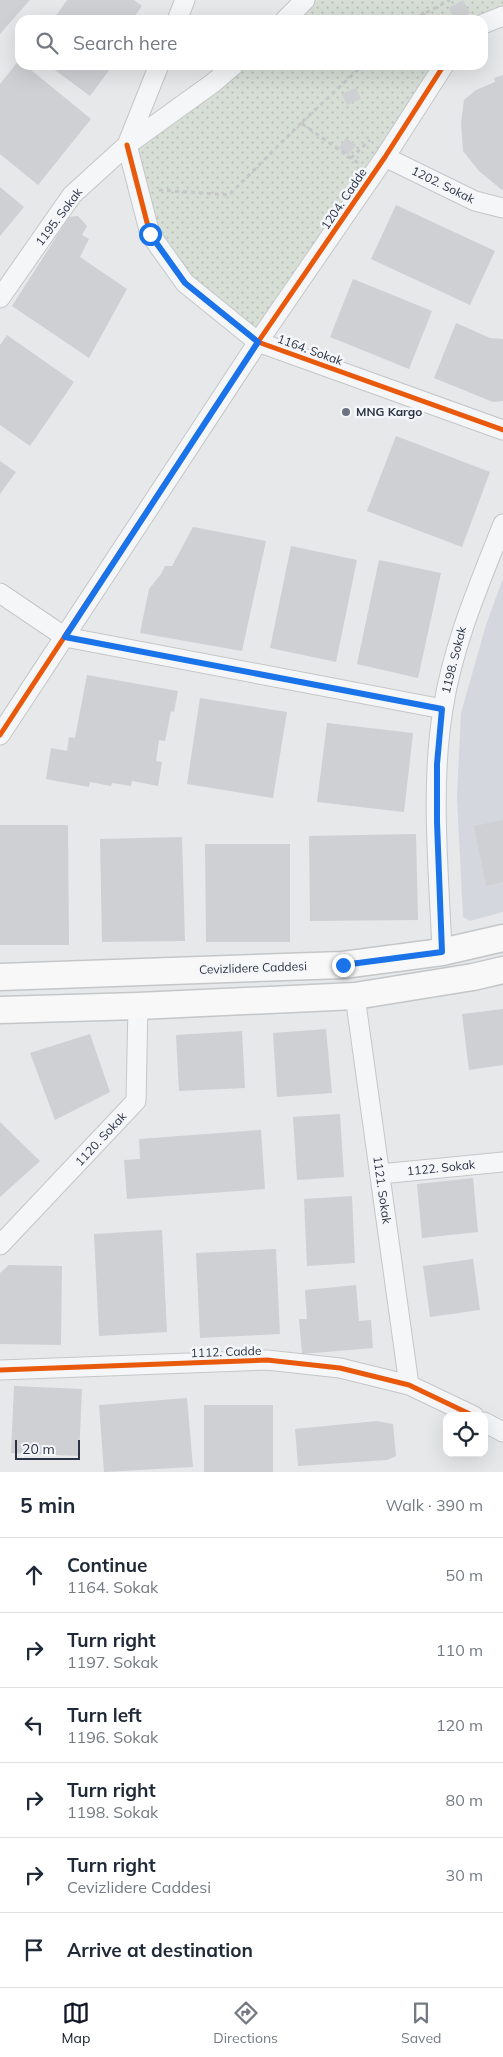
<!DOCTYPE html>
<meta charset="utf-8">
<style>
:root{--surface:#fff;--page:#f2f2f3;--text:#1f2937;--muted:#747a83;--line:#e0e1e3;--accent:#111827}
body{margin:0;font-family:Mulish,sans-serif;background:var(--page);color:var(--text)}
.controls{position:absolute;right:15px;bottom:15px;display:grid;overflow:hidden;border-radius:10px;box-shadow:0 5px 20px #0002}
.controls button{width:45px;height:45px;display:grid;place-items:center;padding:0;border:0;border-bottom:1px solid var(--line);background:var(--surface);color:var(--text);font:25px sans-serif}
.scale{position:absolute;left:15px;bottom:12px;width:65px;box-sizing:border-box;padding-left:5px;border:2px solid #2b3445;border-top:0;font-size:14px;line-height:18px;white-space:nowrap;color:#2b3445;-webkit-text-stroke:4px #f4f6f9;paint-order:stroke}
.stop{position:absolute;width:15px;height:15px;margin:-11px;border:4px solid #1a73e8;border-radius:50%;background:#fff}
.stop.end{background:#1a73e8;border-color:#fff;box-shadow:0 1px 5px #0008}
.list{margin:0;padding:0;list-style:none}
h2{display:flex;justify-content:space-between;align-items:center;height:65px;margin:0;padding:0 20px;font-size:21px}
h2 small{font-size:16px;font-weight:400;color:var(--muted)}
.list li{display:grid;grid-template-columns:32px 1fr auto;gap:15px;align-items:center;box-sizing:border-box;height:75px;padding:0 20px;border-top:1px solid var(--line)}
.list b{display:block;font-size:19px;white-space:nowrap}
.list p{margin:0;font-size:16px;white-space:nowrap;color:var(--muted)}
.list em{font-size:16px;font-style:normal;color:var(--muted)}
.icon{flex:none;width:28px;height:28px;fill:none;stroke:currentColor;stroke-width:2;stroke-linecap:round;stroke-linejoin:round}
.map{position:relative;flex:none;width:503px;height:1472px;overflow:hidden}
.search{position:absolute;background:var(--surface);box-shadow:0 5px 20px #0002;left:15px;right:15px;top:15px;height:55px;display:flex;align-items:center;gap:12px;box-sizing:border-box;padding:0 18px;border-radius:15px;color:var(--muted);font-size:19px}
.sheet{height:515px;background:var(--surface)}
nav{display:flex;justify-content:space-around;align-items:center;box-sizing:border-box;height:70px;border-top:1px solid var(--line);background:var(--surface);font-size:14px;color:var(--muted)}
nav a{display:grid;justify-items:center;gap:2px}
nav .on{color:var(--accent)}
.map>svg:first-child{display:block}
</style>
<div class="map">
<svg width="503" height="1472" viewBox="0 0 503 1472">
<defs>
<pattern id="park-dots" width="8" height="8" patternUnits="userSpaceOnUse" patternTransform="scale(1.25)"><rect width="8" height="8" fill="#d6ded6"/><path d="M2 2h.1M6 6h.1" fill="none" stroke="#b8bfb9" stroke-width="1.8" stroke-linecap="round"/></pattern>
</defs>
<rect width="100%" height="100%" fill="#e6e8ea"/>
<path fill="#d4d7dd" d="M503,578V912L470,921L463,917L457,797L461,713L486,625Z"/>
<path fill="url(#park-dots)" d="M305,0H503V16L483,20H285Z
M234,65H444L258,342L185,283L150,234L127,145Z"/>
<path fill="#ced0d3" d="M0,0H30L0,34Z
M67,0H134L142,6L132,20H53Z
M463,0L470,13L456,20L449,8Z
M20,59V65H25L91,119L38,185L0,154V84Z
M48,65H113L90,96Z
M503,75V189L502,190L479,171L463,151L461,123L464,100L476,90L495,82L494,78Z
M356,88L361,99L347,105L342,94Z
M346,138L356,145L348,155L339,148Z
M0,187L24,207L0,236Z
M396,205L495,251L470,305L371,259Z
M78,216L87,226L82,235L89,239L80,257L127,289L89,358L12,306L69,217Z
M353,279L432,311L409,369L330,337Z
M456,323L490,338L503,339V401L493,402L434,378Z
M7,335L74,382L30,446L0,425V345Z
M396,436L490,472L462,547L367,511Z
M0,461L16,472L0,494Z
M193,527L266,541L242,651L140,633L149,589L161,574L165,566H172Z
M291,546L357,560L336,662L270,648Z
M379,560L441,573L418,678L357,664Z
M87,675L178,691L174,712L171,711L165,741L159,740L156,761L162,762L158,786L132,781L131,786L112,783L111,786L90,782L89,787L46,779L51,748L67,751L69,737L75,738Z
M200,698L287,712L273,798L187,784Z
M327,723L413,733L404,812L317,802Z
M503,820V882L486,886L474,826Z
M0,825H68L69,945H0Z
M416,834L418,920L310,921L309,836Z
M182,837L185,941L102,942L100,839Z
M205,844H290V942H206Z
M503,1009V1065L469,1070L462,1014Z
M326,1029L332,1093L277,1097L273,1033Z
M242,1031L245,1088L179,1091L176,1035Z
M90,1034L110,1092L55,1120L30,1053Z
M340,1114L344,1177L297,1180L293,1117Z
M0,1122L40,1161L0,1197Z
M261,1130L265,1189L127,1199L124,1160L140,1159L139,1139Z
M473,1178L478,1232L422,1238L417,1184Z
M352,1196L355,1263L307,1266L304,1199Z
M162,1230L167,1332L99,1336L94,1234Z
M276,1249L280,1334L200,1338L196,1253Z
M473,1259L480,1310L430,1317L423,1266Z
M9,1265L62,1266L61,1345L0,1344V1273Z
M356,1285L359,1321L371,1320L373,1348L302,1354L299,1319H307L305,1290Z
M14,1386L82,1389L79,1456L11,1453Z
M187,1398L193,1467L104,1472L99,1405Z
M204,1405H273V1472H204Z
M377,1421L393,1424L396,1456L387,1460L298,1466L295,1429Z"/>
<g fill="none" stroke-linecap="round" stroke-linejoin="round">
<g stroke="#c4c6c8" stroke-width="21">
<path id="street" d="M177,20L185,0
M285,20L305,0
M483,24L503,16
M127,145L150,234L185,283L258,342L503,430
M127,145L159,65
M385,157L475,201L503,208
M0,298L72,195L127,145L213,83L234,65
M0,593L65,637L443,709
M0,735L258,342L385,157L444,65
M442,952C439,872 430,788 443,709C453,644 479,585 503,524
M355,996L409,1385
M380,1174L503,1162
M0,1245L136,1101L138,1006
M0,1370L267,1360L340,1368L409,1385L474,1416
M484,1422L503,1432"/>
</g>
<g stroke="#c4c6c8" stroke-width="29">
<path id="secondary" d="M0,977L343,965L442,952L503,938
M0,1010L138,1006L355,996L473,977L503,970"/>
</g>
<path stroke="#c5c6ca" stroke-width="3" stroke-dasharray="4 4" stroke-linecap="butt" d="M424,13V20
M412,20L450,0
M351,158L370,140
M358,163L301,123L363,65
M159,190L229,195L301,123"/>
<use href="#street" stroke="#f5f6f7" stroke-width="19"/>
<use href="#secondary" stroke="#f8f8f8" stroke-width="26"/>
<g stroke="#f4f6f9" stroke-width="8">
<path id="cycleway" d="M127,145L150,234L185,283L258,342L503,430
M0,735L258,342L385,157L444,65
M0,1370L267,1360L340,1368L409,1385L474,1416"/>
</g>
<use href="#cycleway" stroke="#e8590c" stroke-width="5"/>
</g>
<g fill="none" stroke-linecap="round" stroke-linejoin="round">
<path stroke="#1a73e8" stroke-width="6" d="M150,234L185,283L258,342L65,637L442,709L437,764V822L442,952L343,965"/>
</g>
<circle fill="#6c737f" stroke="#f4f6f9" stroke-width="2" cx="346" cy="412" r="5"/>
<g text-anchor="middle" stroke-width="5" stroke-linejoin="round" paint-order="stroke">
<g font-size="12" fill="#2b3445" stroke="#f4f6f9">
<text transform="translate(443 185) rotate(26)" y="4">1202. Sokak</text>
<text transform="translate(344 199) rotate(-56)" y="4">1204. Cadde</text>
<text transform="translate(59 217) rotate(-53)" y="4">1195. Sokak</text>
<text transform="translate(310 350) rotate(20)" y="4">1164. Sokak</text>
<text transform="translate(454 660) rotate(-76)" y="4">1198. Sokak</text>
<text transform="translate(253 968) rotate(-2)" y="4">Cevizlidere Caddesi</text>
<text transform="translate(101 1139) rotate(-47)" y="4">1120. Sokak</text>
<text transform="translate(441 1168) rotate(-6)" y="4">1122. Sokak</text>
<text transform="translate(382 1190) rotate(82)" y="4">1121. Sokak</text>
<text transform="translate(226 1352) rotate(-2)" y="4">1112. Cadde</text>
</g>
<g font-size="12" font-weight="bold" fill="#2b3445" stroke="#f4f6f9" text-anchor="start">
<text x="356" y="416">MNG Kargo</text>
</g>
</g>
</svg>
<div class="controls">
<button><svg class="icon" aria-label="locate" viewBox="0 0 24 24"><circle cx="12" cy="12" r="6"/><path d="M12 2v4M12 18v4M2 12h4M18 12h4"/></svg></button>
</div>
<div class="scale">20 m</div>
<div class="stop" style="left:150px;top:234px"></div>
<div class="stop end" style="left:343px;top:965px"></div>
<div class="search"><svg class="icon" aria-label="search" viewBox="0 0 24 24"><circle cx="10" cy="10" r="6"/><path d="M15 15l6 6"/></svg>Search here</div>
</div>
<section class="sheet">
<h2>5 min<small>Walk · 390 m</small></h2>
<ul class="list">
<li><svg class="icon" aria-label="ahead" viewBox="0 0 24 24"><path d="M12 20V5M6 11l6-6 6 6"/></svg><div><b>Continue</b><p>1164. Sokak</p></div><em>50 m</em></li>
<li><svg class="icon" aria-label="right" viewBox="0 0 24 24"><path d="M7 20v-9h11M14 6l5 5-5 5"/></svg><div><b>Turn right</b><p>1197. Sokak</p></div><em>110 m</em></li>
<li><svg class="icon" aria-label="left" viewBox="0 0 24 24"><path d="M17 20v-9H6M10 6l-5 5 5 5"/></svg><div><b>Turn left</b><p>1196. Sokak</p></div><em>120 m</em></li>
<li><svg class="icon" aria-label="right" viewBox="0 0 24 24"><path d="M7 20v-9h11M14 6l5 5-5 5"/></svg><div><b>Turn right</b><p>1198. Sokak</p></div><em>80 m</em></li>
<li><svg class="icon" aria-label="right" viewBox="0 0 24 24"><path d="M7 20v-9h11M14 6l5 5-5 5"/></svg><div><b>Turn right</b><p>Cevizlidere Caddesi</p></div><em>30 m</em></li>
<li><svg class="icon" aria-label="arrive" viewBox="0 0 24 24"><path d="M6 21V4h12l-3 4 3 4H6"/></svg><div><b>Arrive at destination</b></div></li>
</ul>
</section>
<nav>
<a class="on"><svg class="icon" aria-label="map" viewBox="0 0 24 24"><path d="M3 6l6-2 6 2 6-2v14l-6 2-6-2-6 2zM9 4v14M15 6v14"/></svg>Map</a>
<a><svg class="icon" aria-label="directions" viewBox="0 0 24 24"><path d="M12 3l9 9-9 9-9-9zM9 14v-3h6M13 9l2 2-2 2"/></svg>Directions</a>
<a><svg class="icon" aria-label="saved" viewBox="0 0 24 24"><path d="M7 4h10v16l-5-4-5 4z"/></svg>Saved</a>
</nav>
